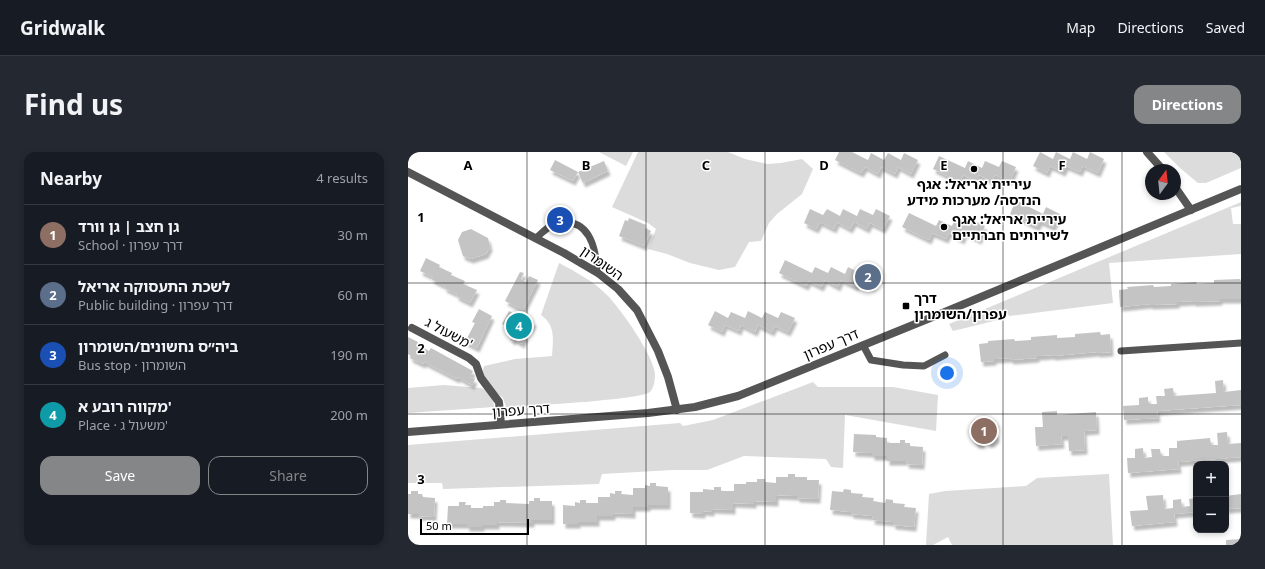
<!DOCTYPE html>
<meta charset="utf-8">
<style>
:root{--surface:#171b24;--page:#242831;--text:#f1f3f6;--muted:#9ea1a6;--line:#363941;--accent:#858687}
body{margin:0;font-family:"Noto Sans","Noto Sans Hebrew",sans-serif;background:var(--page);color:var(--text)}
.controls{position:absolute;right:12px;bottom:12px;display:grid;overflow:hidden;border-radius:8px;box-shadow:0 2px 6px #0003}
.controls button{width:36px;height:36px;display:grid;place-items:center;padding:0;border:0;border-bottom:1px solid var(--line);background:var(--surface);color:var(--text);font:20px sans-serif}
.compass{position:absolute;left:737px;top:12px;width:36px;height:36px;border-radius:50%;background:var(--surface);box-shadow:0 2px 6px #0003;rotate:15deg}
.scale{position:absolute;left:12px;bottom:10px;width:109px;box-sizing:border-box;padding-left:4px;border:2px solid #000;border-top:0;font-size:11px;line-height:14px;white-space:nowrap;color:#000;-webkit-text-stroke:3px #fff;paint-order:stroke}
.you{position:absolute;left:539px;top:221px;width:14px;height:14px;margin:-10px;border:3px solid #fff;border-radius:50%;background:#1a73e8;box-shadow:0 0 0 6px #1a73e833}
.badge{display:grid;place-items:center;width:26px;height:26px;border-radius:50%;background:var(--accent);color:#fff;font-size:13px;font-weight:700}
.pin{position:absolute;translate:-50% -50%;border:2px solid #fff;box-shadow:0 1px 4px #0006}
.list{margin:0;padding:0;list-style:none}
h2{display:flex;justify-content:space-between;align-items:center;height:52px;margin:0;padding:0 16px;font-size:17px}
h2 small{font-size:13px;font-weight:400;color:var(--muted)}
.list li{display:grid;grid-template-columns:26px 1fr auto;gap:12px;align-items:center;box-sizing:border-box;height:60px;padding:0 16px;border-top:1px solid var(--line)}
.list b{display:block;font-size:15px;white-space:nowrap}
.list p{margin:0;font-size:13px;white-space:nowrap;color:var(--muted)}
.list em{font-size:13px;font-style:normal;color:var(--muted)}
.actions{display:flex;gap:8px;padding:12px 16px}
.actions a{flex:1;padding:9px 0;border:1px solid var(--accent);border-radius:12px;text-align:center;font-size:14px;color:var(--accent)}
.actions .main{background:var(--accent);color:#fff}
.map{position:relative;flex:none;width:833px;height:393px;overflow:hidden;border-radius:12px}
header{display:flex;align-items:center;gap:24px;box-sizing:border-box;height:56px;padding:0 20px;background:var(--surface);border-bottom:1px solid var(--line)}
header strong{font-size:19px}
nav{display:flex;gap:22px;margin-inline-start:auto;font-size:14px}
.intro{display:flex;align-items:center;justify-content:space-between;box-sizing:border-box;height:96px;padding:0 24px}
h1{margin:0;font-size:28px}
.button{padding:10px 18px;border-radius:12px;background:var(--accent);color:#fff;font-size:14px;font-weight:700}
main{display:flex;gap:24px;padding:0 24px}
aside{flex:1;background:var(--surface);border-radius:12px;box-shadow:0 2px 6px #0003}
.map>svg:first-child{display:block}
</style>
<header>
<strong>Gridwalk</strong>
<nav><a>Map</a><a>Directions</a><a>Saved</a></nav>
</header>
<div class="intro"><h1>Find us</h1><a class="button">Directions</a></div>
<main>
<aside>
<h2>Nearby<small>4 results</small></h2>
<ul class="list">
<li><span class="badge" style="background:#8d6e63">1</span><div><b>גן חצב | גן וורד</b><p>School · דרך עפרון</p></div><em>30 m</em></li>
<li><span class="badge" style="background:#5c6f8a">2</span><div><b>לשכת התעסוקה אריאל</b><p>Public building · דרך עפרון</p></div><em>60 m</em></li>
<li><span class="badge" style="background:#1a4fb4">3</span><div><b>ביה״ס נחשונים/השומרון</b><p>Bus stop · השומרון</p></div><em>190 m</em></li>
<li><span class="badge" style="background:#0f9aa8">4</span><div><b>מקווה רובע א'</b><p>Place · משעול ג'</p></div><em>200 m</em></li>
</ul>
<div class="actions"><a class="main">Save</a><a>Share</a></div>
</aside>
<div class="map">
<svg width="833" height="393" viewBox="0 0 833 393">
<defs>
<filter id="shadow"><feDropShadow dx="2.5" dy="4.5" stdDeviation="1" flood-color="#0004"/></filter>
</defs>
<rect width="100%" height="100%" fill="#fff"/>
<path fill="#dcdcdc" d="M191,0H225L218,14Z
M230,0H320L337,7L359,12L373,11L394,7L405,17L394,42L369,62L361,71L353,89L341,90L327,115L311,118L282,111L259,102L240,97L248,77L240,71L204,55Z
M756,0H833V16L798,31H790L772,16Z
M833,50V54L823,56L825,72H833V102L701,111L705,151L601,164L600,162L590,163V168L545,179L541,172Z
M151,111C168,120 185,129 199,143C212,156 247,205 247,223C247,228 246,236 242,240C232,248 118,254 98,255L95,246L85,238L76,225L75,218L76,214L107,207L144,204C145,187 148,174 133,163Z
M405,230L410,235H485L530,243L528,279L437,263L435,316L423,315L418,307L336,304L299,318H265L194,322L191,332L35,337L34,331H0V293L272,271L275,274L305,268Z
M36,233L73,236C81,239 86,246 86,255L0,261V236Z
M701,322L705,393H544L540,385L525,393H518L521,342L537,339L618,334L629,326Z"/>
<path fill="#c4c4c4" filter="url(#shadow)" d="M431,0H444L460,8L463,1L476,8L480,1L493,8L496,1L510,8L503,22L490,15L487,22L473,15L470,22L457,15L453,21L427,8Z
M632,0L645,7L648,0L662,7L665,0L679,7L682,0L696,7L690,21L675,14L672,20L658,14L655,20L642,14L639,21L625,14Z
M531,4L557,16L560,9L574,16L577,9L591,15L594,9L608,15L602,29L587,23L584,29L571,23L568,29L555,23L552,30L525,17Z
M147,8L170,20L165,29L142,18Z
M196,9L200,19L175,31L170,20Z
M608,48L635,62L638,55L652,62L645,75L632,69L629,75L602,62Z
M402,57L415,63L419,57L432,64L435,57L449,64L452,57L465,63L468,57L482,64L475,77L462,71L459,77L446,70L442,77L429,70L426,77L412,70L408,77L396,71Z
M501,61L528,74L531,68L544,74L547,67L561,74L564,68L577,74L571,88L557,81L554,88L541,81L538,87L524,81L521,88L494,75Z
M221,66L238,73L237,76L243,79L236,94L211,84L217,68L220,69Z
M63,77L80,86L82,95L78,102L63,107L55,104L50,88L54,80Z
M18,106L32,113L31,115L44,121L43,123L57,129L55,132L69,138L62,151L48,144L49,142L36,136L37,134L23,127L25,125L12,119Z
M377,108L404,121L407,115L420,121L423,115L437,122L440,115L454,122L457,116L470,122L464,135L451,129L448,135L433,128L430,135L417,128L413,135L401,129L398,134L371,121Z
M112,120L116,121L113,127L118,130L121,124L130,128L115,158L97,149Z
M832,127L833,129V147H812V149L785,150V149L769,150V152L742,153V152L712,155L711,138L720,137L719,135L745,133L746,135L763,134V132L788,130L789,132L806,131V128Z
M71,157L84,164L69,196L57,190L67,171L64,170Z
M101,159L108,163L110,161L126,170L122,177L121,176L118,182L117,181L116,183L118,184L114,192L106,187L105,189L102,187L103,186L100,184L104,177L94,172Z
M307,159L320,166L323,160L337,166L340,159L354,166L357,160L370,166L373,160L387,166L380,180L367,174L364,180L350,173L347,180L333,173L331,179L317,173L314,180L300,173Z
M692,180L693,183L702,182L703,200L689,201V200L645,204V203L629,204V206L603,208L602,206L586,207V209L573,210L571,192L580,191V189L606,187L607,189L623,188V185L649,183V186L667,185V182Z
M0,185L10,190L9,192L21,199L23,196L65,219L62,225L67,227L64,233L50,225L49,227L16,210L15,212L2,206L3,204L0,202Z
M815,228L816,240L833,238V253L749,259L750,266L716,268L715,254L731,253V246L740,245V252H749L748,244H757L756,237L765,236L766,244L808,241L807,229Z
M649,259V263L688,260L689,278L676,279L677,298L661,299L660,284H653L654,292L628,294L627,275H635L634,260Z
M573,266V270H579V266H583L588,270V273H584L585,280H588L589,286L584,291H579V288H574V292H569L564,286L563,280H566V276H563V271L567,267Z
M819,280L820,292L833,291V305L770,310L771,317L720,321L719,306H727V297L735,296L736,306L744,305L743,297H752L753,304H761V296H769V289L802,286L803,293H810L809,281Z
M446,282L468,283V285L479,286V291H492V288H497V291H502V294L515,295L514,313L498,312L499,309H479V304H464V301L445,300Z
M380,322H387V325H399V328H411L410,347L389,346V344L368,343V350L346,349V352L325,351V358L304,357V360L295,359V362L282,361V340H295V337L306,338V335H313V339H326V332H338V330H349V327H357V330L368,331V325H380Z
M242,331H248V334L260,335V353H240V355H225V362L205,361V364H189V370H170V372H155V353L167,354V350L172,351V348H178V351H190V345H202V341L207,342V339H214L213,342L225,343V336H237V333L242,334Z
M436,337L443,338V341L455,342L454,345L466,346L465,349L477,351L478,347L485,348V351L497,352L496,355L508,356L506,375L485,373V370L464,368L465,364L443,362V360L422,358L424,339L435,340Z
M3,339H10V342H14L15,345L27,346L26,365L11,364V362H0V342H3Z
M833,342V356L818,357V344Z
M755,343L756,357L765,356V348L773,347L774,355L782,354L781,347L788,346V360L766,362L767,370L724,374L722,359L740,358L738,344Z
M126,346H132V349H144V368H124V371L89,370V373H74V375H59V372H39L40,354H51V350H58L57,353H63V356H75V354H86V350H92V348H98V351L121,352V349H126Z
M833,387V393H818V388Z"/>
<g fill="none" stroke-linecap="round" stroke-linejoin="round">
<path stroke="#555" stroke-width="7" d="M128,86C133,82 137,77 143,74C149,70 157,70 164,71C185,76 188,103 190,121
M455,193L463,208L495,213L516,214L537,203
M713,199L833,191"/>
<path stroke="#555" stroke-width="8" d="M739,0L755,18
M0,20L156,101L190,121L210,137L229,158L250,199L260,225L269,258
M767,35L783,58
M4,176L61,206L68,212L73,226L91,250L93,272"/>
<path stroke="#555" stroke-width="8" d="M0,280L240,261L287,255L330,244L532,162L833,37"/>
</g>
<path fill="none" stroke="#000" stroke-width="1" stroke-opacity="0.55" d="M119,0V393M238,0V393M357,0V393M476,0V393M595,0V393M714,0V393M0,131H833M0,262H833"/>
<g fill="#000" stroke="#fff" stroke-width="1.5">
<circle cx="566" cy="17" r="4"/>
<circle cx="536" cy="75" r="4"/>
<rect x="494" y="150" width="8" height="8" rx="2"/>
</g>
<g text-anchor="middle" stroke-width="3" stroke-linejoin="round" paint-order="stroke">
<g font-size="14" font-weight="bold" fill="#000" stroke="#fff" text-anchor="start">
<text x="566" y="37" text-anchor="middle">עיריית אריאל: אגף<tspan x="566" dy="16">הנדסה/ מערכות מידע</tspan></text>
<text x="544" y="72">עיריית אריאל: אגף<tspan x="544" dy="16">לשירותים חברתיים</tspan></text>
<text x="506" y="151">דרך<tspan x="506" dy="16">עפרון/השומרון</tspan></text>
</g>
<g font-size="14" fill="#000" stroke="#fff">
<text transform="translate(194 111) rotate(35)" y="5">השומרון</text>
<text transform="translate(41 181) rotate(28)" y="5">משעול ג'</text>
<text transform="translate(423 192) rotate(-23)" y="5">דרך עפרון</text>
<text transform="translate(113 258) rotate(-4)" y="5">דרך עפרון</text>
</g>
</g>
<g font-size="13" text-anchor="middle" font-weight="bold" fill="#000" stroke="#fff" stroke-width="3" stroke-linejoin="round" paint-order="stroke">
<text x="60" y="18">A</text>
<text x="178" y="18">B</text>
<text x="298" y="18">C</text>
<text x="416" y="18">D</text>
<text x="536" y="18">E</text>
<text x="654" y="18">F</text>
<text x="13" y="70">1</text>
<text x="13" y="201">2</text>
<text x="13" y="332">3</text>
</g>
</svg>
<div class="controls">
<button>+</button>
<button>−</button>
</div>
<svg class="compass" viewBox="-18 -18 36 36"><path d="M0-13l5 13h-10z" fill="#e53935"/><path d="M0 13l5-13h-10z" fill="#9ea1a6"/></svg>
<div class="scale">50 m</div>
<div class="you"></div>
<div class="pin badge" style="left:576px;top:279px;background:#8d6e63">1</div>
<div class="pin badge" style="left:460px;top:125px;background:#5c6f8a">2</div>
<div class="pin badge" style="left:152px;top:68px;background:#1a4fb4">3</div>
<div class="pin badge" style="left:111px;top:174px;background:#0f9aa8">4</div>
</div>
</main>
